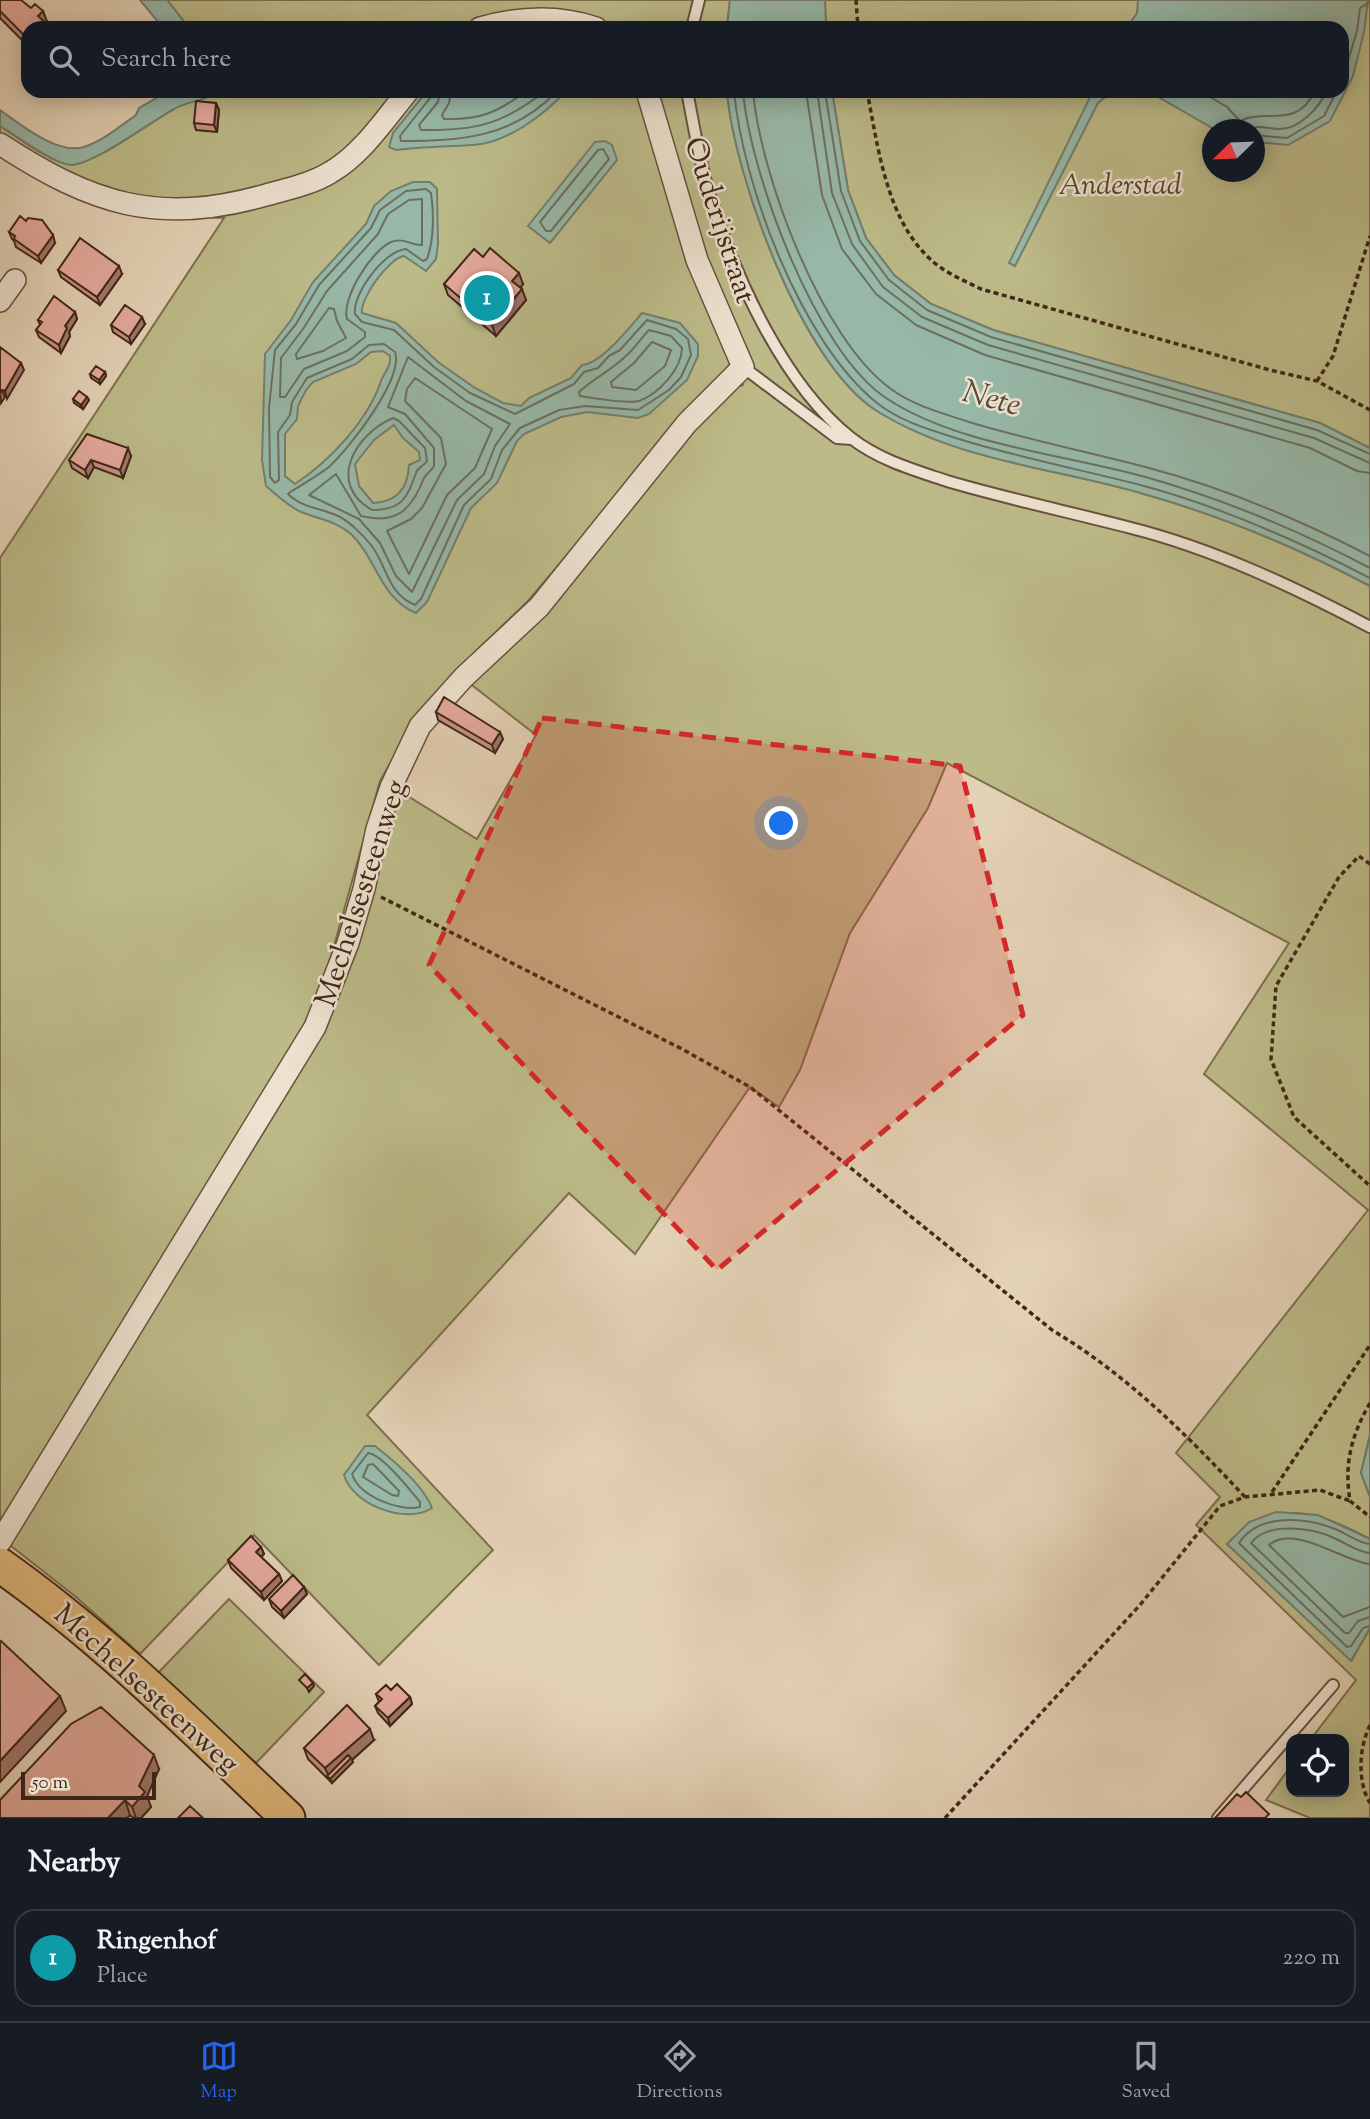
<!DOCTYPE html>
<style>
:root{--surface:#171b24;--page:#242831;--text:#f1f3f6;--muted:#9ea1a6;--line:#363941;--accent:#2563eb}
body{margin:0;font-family:"Sorts Mill Goudy",serif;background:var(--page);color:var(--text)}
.controls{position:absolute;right:21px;bottom:21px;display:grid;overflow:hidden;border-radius:14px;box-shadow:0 4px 18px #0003}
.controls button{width:63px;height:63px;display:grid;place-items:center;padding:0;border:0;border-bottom:2px solid var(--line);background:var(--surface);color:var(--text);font:35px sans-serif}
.compass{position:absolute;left:1202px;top:119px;width:63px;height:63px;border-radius:50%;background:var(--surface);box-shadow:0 4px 18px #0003;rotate:247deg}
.scale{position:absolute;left:21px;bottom:18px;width:135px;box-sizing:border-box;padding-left:7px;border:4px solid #402616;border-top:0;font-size:19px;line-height:24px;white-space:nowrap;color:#402616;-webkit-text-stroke:5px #ede2d0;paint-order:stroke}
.you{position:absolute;left:782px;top:824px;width:24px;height:24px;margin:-18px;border:5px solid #fff;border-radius:50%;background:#1a73e8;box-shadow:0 0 0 10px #1a73e833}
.badge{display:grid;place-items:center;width:46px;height:46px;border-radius:50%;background:var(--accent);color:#fff;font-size:23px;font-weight:700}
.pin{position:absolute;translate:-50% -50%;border:4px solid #fff;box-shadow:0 2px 7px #0006}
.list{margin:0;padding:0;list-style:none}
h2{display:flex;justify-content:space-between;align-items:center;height:91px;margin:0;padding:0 28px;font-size:30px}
h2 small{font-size:23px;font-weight:400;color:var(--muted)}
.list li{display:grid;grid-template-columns:46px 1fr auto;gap:21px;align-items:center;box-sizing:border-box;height:98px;margin:0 14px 14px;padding:0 14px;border:2px solid var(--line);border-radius:21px}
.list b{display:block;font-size:26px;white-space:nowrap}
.list p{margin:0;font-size:23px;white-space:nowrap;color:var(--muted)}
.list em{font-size:23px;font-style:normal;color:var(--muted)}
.icon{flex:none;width:38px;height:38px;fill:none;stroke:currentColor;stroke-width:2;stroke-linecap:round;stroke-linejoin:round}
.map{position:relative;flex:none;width:1370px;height:1818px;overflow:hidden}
.search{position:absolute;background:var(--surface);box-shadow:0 4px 18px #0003;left:21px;right:21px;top:21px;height:77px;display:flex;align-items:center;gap:18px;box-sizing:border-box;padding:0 24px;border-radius:21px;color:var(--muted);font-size:26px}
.sheet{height:203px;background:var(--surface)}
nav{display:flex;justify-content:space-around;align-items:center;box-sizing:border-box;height:98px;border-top:2px solid var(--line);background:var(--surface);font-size:19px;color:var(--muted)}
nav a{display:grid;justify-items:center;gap:4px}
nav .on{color:var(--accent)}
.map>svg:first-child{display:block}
</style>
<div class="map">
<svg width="1370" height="1818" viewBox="0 0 1370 1818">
<rect width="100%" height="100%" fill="#e4d2b6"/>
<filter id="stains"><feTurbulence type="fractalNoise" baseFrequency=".00286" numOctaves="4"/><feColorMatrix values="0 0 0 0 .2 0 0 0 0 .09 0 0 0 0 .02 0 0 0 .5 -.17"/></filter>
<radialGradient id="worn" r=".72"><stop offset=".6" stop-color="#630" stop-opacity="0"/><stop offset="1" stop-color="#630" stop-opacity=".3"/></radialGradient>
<path fill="#bcba88" stroke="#7e704f" stroke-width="2" fill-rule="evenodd" d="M167,0H730L727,28H189Z
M825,0H1370V448L1320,423L993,330L931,304L894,275L866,238L848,190L832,91H1342V28H826ZM1212,130H1254V172H1212Z
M218,91H727C734,176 802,364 877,411C957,461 1056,468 1144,494C1222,516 1298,548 1370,586V1435L1361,1473L1370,1497V1539C1317,1511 1273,1496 1227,1544L1352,1660L1370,1628V1818H1310L1266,1800L1291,1766V1792H1344V1739H1311L1356,1680L1196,1525L1220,1497L1176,1453L1368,1210L1204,1074L1289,943L947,763L928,808L850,933L800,1070L779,1107L750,1087L635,1254L569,1193L367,1415L493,1550L379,1665L254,1535L140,1654L76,1597L6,1542L299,1070L398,790L477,839L536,735L468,682L728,390L743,385L731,363L527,602L477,650L419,713L380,781L322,989L282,1071L0,1530V558L224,218C205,216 185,219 165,219C104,217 50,188 0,155V126C17,136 48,161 66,163C98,167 154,117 184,103C196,98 207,100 218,91Z
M229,1599L324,1692L256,1763L158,1673Z"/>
<path fill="#97b8a8" stroke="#747e6e" stroke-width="2" fill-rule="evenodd" d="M140,0H167L189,28H163Z
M730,0H825L826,28H727Z
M1138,0H1368L1364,32L1353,76L1330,121L1288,145L1255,142L1254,130L1214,129L1148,91H1342V28H1127L1137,13Z
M169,91H218C205,102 189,100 174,109C154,120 93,165 71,165C55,165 15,135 0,126V110C21,125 58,155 84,147C103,141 120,126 136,115L139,108Z
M427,91H566C544,115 507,143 473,145C447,147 422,146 396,150L389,147L393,133Z
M727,91H832L848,190L866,238L894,275L931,304L993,330L1320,423L1370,448V586C1298,548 1222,516 1144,494C1056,468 957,461 877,411C802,364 734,176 727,91Z
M1093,91H1113L1098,103L1015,266L1009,263Z
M605,141L612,145L617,160L550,243L528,226L595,142Z
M413,182H430L437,189L438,244L436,259L426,271L404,256C389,258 360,298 362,313L396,323L438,362L475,388L503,403L521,406L529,398L571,378L582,365C601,364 629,328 642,313L680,323L698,344V356L687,380L649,414L638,418L587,412L561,417L524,434L517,441L497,483L471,508L427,602L416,613C380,598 377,559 351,534C336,521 319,519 301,512C288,506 277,495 266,486L262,460L265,354L291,320L313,282L366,224L374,206L391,191ZM383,351L390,356C391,367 385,371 381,381C368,420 330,461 295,484L285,476V434L297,419L298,406L306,390L313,382L356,364L371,352ZM394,425L403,438L419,452L420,460L409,465C408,489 397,502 373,503L359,486L355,464L374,440Z
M1370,1435V1497L1361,1473Z
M365,1446H375C393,1460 424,1486 432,1508C406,1525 353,1505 344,1475Z
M1276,1512L1318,1515L1370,1539V1628L1351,1661L1227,1544L1249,1522Z"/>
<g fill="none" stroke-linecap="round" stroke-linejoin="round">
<path stroke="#6c6f5f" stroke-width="2" d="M1342,81L1357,31L1360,8L1370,2
M432,91L430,98L400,136L401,141C460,141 513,138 557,91
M440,91L438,102L419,125L421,130C474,131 502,125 545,91
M451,91L449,103L442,115L444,119C482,120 497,112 527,91
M734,91C743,186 801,342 877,403C901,422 931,430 959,439C1020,458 1083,470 1144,486C1222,507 1298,541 1370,578
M743,91C750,173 815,351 886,398C958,446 1066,454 1149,478C1225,500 1300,531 1370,568
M753,91C760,174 821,339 891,389C914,406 942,413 969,422C1028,440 1089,452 1149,468C1225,488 1300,520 1370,556
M806,91L822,195L842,249L876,294L916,325L985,355L1310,448L1357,471L1370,473
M817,91L832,193L852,244L883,287L922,317L988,345L1314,438L1370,463
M825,91L841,191L860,241L889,280L927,310L991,337L1317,430L1370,454
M1200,91L1227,107L1240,121C1267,108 1296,130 1315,91
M1246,130C1258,124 1268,129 1280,129C1300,129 1319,107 1327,91
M1254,135L1287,138L1324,116L1337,91
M603,149L609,159L551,231H546L540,222L598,150Z
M426,189L431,193C434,213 434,240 427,259L423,261L406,249C385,250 352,294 355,314L362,322L394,330L434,367L470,393L515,414L574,384L584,372L598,368L609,356L620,350L647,320L676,329L688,339L691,355L681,377L669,390L638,410L585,406L559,410L520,428L502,450L491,479L464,505L421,599L415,605C387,594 387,565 371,545C363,535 349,521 338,516C321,508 302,508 288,494C290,491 322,474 331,465C351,446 404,378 395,352L384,344L369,345L352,359L307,378L292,402L290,415L278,432L279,480L275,483L270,477L269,408L275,350L296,324L319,285L371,228L380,210L406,191Z
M422,199V245C412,246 404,237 391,242C371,251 341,299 347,319L365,332V337L347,351L304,369L285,397H280L281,358L303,329L327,291L378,234L388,214L409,200Z
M329,308L334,309L337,321L346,338L323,351L297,359L296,354Z
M649,330L671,336L682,348C682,368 659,394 639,401C630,404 591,398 580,396L579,392C594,378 612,370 627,355C635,348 641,338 649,330Z
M652,342L671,350L665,366L636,390L612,387L611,382L634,363Z
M408,357L466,401L510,424L495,446L484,474L457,500L412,592L396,576L380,543L359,519L309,495L336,474L361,516C397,525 412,509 424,478C426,474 432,470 434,466V448L405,414L388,407Z
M415,378L492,429L475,468L447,495L409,574L387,531L411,519L422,508L446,464L441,438L405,401L407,389Z
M393,418L399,421L425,448L427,461C424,466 417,468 416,473C407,498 402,510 372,510C326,484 355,434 393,418Z
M368,1453C383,1455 410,1490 420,1502V1507C399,1512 359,1496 352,1474Z
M373,1464L399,1491L398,1496L392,1495L363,1477L368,1465Z
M1370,1544C1358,1543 1346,1533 1335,1529C1305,1517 1258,1513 1239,1543L1347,1647L1351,1646L1363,1628L1370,1626
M1370,1553C1357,1552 1346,1543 1334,1538C1313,1528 1268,1521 1251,1543L1345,1633H1349L1358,1621L1370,1617
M1370,1564C1346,1563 1294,1523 1269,1545L1343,1617L1370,1607"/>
<g stroke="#69513e" stroke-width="14">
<path id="lane" d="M692,28L699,0
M687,91C694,127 700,165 711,199C736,279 784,385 851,438C879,460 914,470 947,481C1008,499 1070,512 1131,528C1214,549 1294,587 1370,627
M743,367L837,438L852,439
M1218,1818L1333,1685"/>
</g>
<g stroke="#69513e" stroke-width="24">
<path id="street" d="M480,28C519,17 558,15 596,28
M0,144C92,204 158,226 266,195C287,189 312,184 331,172C362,154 385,119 408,91
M0,301L15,280
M0,1542L315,1027L348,943L364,889L377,829L391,787L420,726L464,677L539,607L687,423L743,367L697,260L647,91"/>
</g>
<g stroke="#402616" stroke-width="37">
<path id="primary" d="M0,1565C106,1640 194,1729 288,1818"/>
</g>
<path stroke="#402616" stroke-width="3.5" stroke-dasharray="5 3.5" stroke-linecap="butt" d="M856,0L858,28
M867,91C878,147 886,217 929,258C943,272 963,280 981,289L1270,370L1317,381L1370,410
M1317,381L1333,356L1370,236
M1370,864L1359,856L1339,877L1276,986L1271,1059L1294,1117L1370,1186
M381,897L682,1049L750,1087L1052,1330C1127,1375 1185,1433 1245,1497
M1370,1403C1351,1436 1344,1464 1350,1501L1370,1517
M1272,1492L1370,1345
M1370,1725C1359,1747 1357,1782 1370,1803
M945,1818L1140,1605L1220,1506L1245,1497L1320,1490L1350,1501"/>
<use href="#lane" stroke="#ede2d0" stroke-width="10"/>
<use href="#street" stroke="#ede2d0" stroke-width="21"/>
<use href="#primary" stroke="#e2b97b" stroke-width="33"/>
</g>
<path fill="#c59287" stroke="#402616" stroke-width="2" d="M0,0L43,11L47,22L46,23L50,27L60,28H28V46L0,18Z
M219,110L217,132L196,130L194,123Z
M9,232L55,243L41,263L16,247L14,241L12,239Z
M483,257L523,284L520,287L526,300L496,336L448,295L444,284Z
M58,270L122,274L100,305L61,277Z
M75,312L77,319L69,332L70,336L61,353L39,337L36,330L40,325L38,320Z
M145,324L131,344L113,332L111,325Z
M105,372L106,376L100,384L91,378L90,374Z
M87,397L89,400L83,409L74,403L73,399Z
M131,456L123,478L94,467L88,478L72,468L69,460Z
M436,712L503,739L495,753L438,720Z
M261,1547L264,1554L261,1557L279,1574L282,1581L264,1600L231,1568L228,1560Z
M304,1587L307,1594L284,1618L272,1607L269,1599Z
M391,1690L410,1697L412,1704L390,1726L378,1713L375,1706L379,1702L376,1694Z
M374,1740L352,1760L353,1762L332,1783L308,1759L304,1748Z
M159,1769L147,1796L151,1807L141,1818H134L130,1815L127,1818H0Z"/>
<path fill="#a0776e" stroke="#402616" stroke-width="2" d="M43,11L47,22L42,27L38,16Z
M216,103L219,110L217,132L214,125Z
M53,235L55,243L41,263L38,256Z
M119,266L122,274L100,305L97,297Z
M519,273L523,284L517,292L512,281Z
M522,289L526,300L496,336L492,325Z
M75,312L77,319L69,332L70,336L61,353L59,345L65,326Z
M142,317L145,324L131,344L129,337Z
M21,363L24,370L7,399L5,391Z
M105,372L106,376L100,384L99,380Z
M2,390L5,397L1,403L0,393Z
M87,397L89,400L83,409L81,405Z
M128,448L131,456L123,478L120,470Z
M91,460L94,467L88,478L85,470Z
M500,732L503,739L495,753L492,745Z
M261,1547L264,1554L259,1559L256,1552Z
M279,1574L282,1581L264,1600L261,1592Z
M304,1587L307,1594L284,1618L281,1611Z
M313,1683L314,1686L309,1692L307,1688Z
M60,1696L66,1711L0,1782V1761Z
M410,1697L412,1704L390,1726L388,1718Z
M370,1729L374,1740L352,1760L353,1762L332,1783L325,1768Z
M154,1755L159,1769L147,1796L151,1807L141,1818H136L132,1807L139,1786Z
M125,1800L130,1815L127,1818H108Z"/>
<path fill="#e5aa9d" stroke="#402616" stroke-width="2" d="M0,0H21L31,8L35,4L43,11L38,16L50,27L54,23L60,28H28V39L0,11Z
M196,101L216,103L214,125L194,123Z
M20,216L26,221L28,218L42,220L53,235L38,256L14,239L15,236L9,232Z
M80,238L119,266L97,297L58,270Z
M490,248L519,273L512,281L522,289L492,325L444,284L474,249L483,257Z
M54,296L75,312L65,326L67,328L59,345L36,330L42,322L38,320Z
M125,305L142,317L129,337L111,325Z
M0,347L21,363L5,391L2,390L0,393Z
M96,366L105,372L99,380L90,374Z
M79,391L87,397L81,405L73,399Z
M87,434L128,448L120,470L91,460L85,470L69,460Z
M444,697L500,732L492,745L436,712Z
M251,1536L261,1547L256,1552L279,1574L261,1592L228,1560Z
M293,1575L304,1587L281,1611L269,1599Z
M1,1641L60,1696L0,1761V1642Z
M305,1674L313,1683L307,1688L299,1680Z
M397,1684L410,1697L388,1718L375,1706L382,1699L376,1694L386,1685L391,1690Z
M347,1705L370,1729L325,1768L304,1748Z
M101,1707L154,1755L139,1786L145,1792L132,1807L125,1800L108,1818H0V1800L71,1724Z
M348,1755L351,1758L330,1779L327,1776Z
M1246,1792L1269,1814L1265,1818H1215L1237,1794L1241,1797Z
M190,1806L203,1818H178Z"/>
<path fill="#d62828" fill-opacity="0.2" stroke="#d62828" stroke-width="5" stroke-dasharray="14 9" stroke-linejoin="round" d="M542,718L960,766L1023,1015L717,1270L429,965Z"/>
<g text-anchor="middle" stroke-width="5" stroke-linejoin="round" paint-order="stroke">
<g font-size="30" font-style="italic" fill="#59442d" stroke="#ede2d0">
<text x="1120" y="194">Anderstad</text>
</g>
<g font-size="30" fill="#402616" stroke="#ede2d0">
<text transform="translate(721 220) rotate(72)" y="10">Ouderijstraat</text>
<text transform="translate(360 893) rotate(-72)" y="10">Mechelsesteenweg</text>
<text transform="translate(147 1688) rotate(42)" y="10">Mechelsesteenweg</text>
</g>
<g font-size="32" font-style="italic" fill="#564a3a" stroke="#ede2d0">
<text transform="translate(992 397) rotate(15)" y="11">Nete</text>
</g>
</g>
<rect width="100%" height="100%" filter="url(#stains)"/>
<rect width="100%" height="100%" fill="url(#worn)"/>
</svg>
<div class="controls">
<button><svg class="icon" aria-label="locate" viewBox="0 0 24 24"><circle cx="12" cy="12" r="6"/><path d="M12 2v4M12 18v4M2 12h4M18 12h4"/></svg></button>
</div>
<svg class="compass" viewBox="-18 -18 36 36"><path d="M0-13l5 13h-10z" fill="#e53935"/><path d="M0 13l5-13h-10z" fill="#9ea1a6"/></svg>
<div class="scale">50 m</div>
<div class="you"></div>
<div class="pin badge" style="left:487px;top:298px;background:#0f9aa8">1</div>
<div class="search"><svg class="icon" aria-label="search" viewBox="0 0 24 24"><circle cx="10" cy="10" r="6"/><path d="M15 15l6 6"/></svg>Search here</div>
</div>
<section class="sheet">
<h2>Nearby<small></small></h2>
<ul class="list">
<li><span class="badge" style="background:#0f9aa8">1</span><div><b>Ringenhof</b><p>Place</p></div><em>220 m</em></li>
</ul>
</section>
<nav>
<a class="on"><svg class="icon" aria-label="map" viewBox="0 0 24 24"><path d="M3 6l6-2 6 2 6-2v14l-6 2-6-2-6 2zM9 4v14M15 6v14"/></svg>Map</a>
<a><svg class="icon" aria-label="directions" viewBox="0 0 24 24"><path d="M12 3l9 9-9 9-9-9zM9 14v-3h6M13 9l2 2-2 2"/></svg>Directions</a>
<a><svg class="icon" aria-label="saved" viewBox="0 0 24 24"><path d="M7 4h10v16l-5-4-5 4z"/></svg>Saved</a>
</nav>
